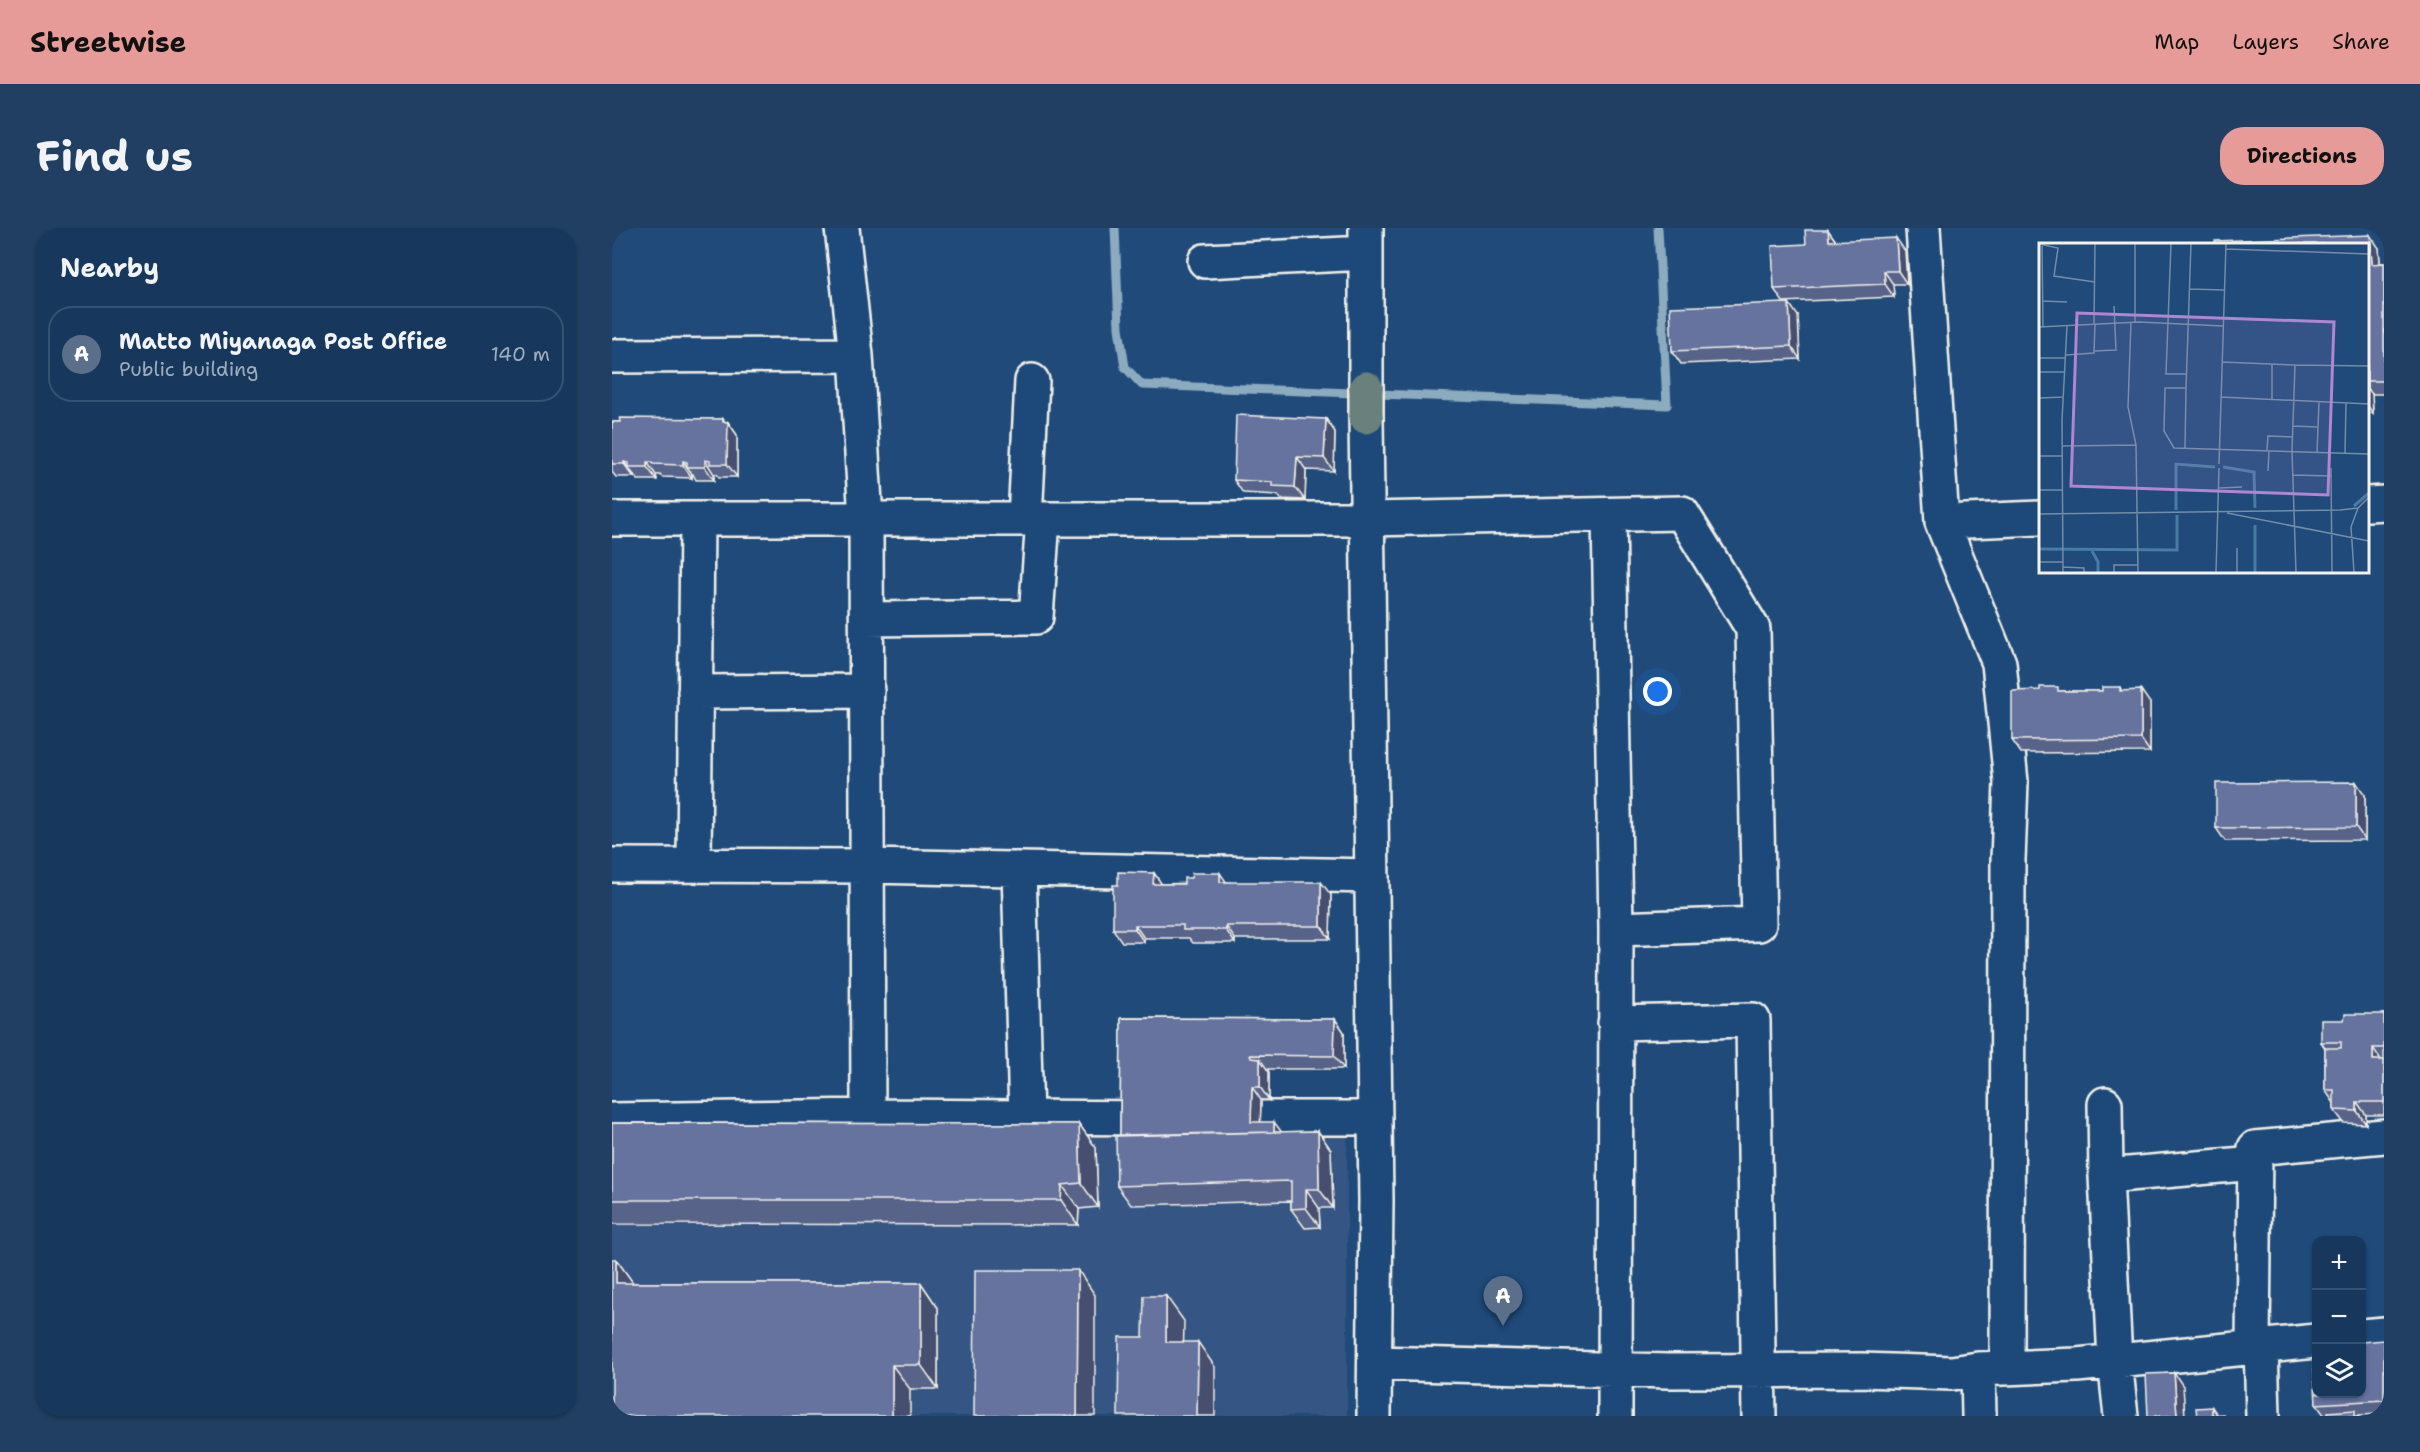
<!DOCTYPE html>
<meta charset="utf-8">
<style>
:root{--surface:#17385c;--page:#203f62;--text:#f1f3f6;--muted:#9eacbb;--line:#365272;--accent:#e69b98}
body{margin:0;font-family:"Shantell Sans",sans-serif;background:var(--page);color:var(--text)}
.controls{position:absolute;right:18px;bottom:18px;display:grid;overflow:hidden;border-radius:12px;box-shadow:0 2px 4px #0004}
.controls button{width:54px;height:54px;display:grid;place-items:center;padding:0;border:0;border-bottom:2px solid var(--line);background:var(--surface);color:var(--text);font:30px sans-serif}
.you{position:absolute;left:1046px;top:464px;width:21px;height:21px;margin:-15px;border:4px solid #fff;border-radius:50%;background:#1a73e8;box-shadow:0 0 0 9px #1a73e833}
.badge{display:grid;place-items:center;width:39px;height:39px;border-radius:50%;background:var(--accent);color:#fff;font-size:20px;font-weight:700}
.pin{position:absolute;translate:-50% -50px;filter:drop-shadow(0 2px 3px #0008)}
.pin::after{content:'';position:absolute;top:32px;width:21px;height:18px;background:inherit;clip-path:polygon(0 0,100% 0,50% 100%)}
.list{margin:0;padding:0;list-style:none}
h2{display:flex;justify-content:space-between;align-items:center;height:78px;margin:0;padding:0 24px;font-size:26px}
h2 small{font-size:20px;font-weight:400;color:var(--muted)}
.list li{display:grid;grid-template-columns:39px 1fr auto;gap:18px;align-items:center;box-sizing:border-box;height:96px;margin:0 12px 12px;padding:0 12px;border:2px solid var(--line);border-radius:24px}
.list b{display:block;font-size:22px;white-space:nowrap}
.list p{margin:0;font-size:20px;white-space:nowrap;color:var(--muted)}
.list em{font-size:20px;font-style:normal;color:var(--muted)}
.icon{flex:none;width:33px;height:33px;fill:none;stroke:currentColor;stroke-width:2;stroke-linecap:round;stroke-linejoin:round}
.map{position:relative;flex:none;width:1772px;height:1188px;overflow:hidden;border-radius:24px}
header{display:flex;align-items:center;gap:36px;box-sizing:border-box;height:84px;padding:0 30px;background:var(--accent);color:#111}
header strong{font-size:28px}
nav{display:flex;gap:33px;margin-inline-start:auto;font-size:21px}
.intro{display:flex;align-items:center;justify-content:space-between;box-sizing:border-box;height:144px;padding:0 36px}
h1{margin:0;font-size:42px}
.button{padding:15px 27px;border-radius:24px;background:var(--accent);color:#111;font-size:21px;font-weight:700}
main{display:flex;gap:36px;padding:0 36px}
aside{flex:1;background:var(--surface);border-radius:24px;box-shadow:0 2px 4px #0004}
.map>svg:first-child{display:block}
</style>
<header>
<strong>Streetwise</strong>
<nav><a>Map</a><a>Layers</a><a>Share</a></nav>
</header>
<div class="intro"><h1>Find us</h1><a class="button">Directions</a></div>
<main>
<aside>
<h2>Nearby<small></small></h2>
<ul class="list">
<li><span class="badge" style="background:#5c6f8a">A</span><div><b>Matto Miyanaga Post Office</b><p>Public building</p></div><em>140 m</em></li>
</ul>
</aside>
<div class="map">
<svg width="1772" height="1188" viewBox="0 0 1772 1188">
<rect width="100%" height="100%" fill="#1f4a7a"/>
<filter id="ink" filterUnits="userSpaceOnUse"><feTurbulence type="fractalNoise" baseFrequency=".0167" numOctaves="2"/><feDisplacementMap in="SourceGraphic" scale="12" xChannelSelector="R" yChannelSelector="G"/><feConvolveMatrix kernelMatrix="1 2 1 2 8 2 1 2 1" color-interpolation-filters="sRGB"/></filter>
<g filter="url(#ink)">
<path fill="#345685" d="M735,904V1188H0V905Z"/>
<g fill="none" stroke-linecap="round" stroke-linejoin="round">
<path stroke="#8cabbf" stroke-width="9" d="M503,0L507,100L513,139L530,157L1055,177L1046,0"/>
<g stroke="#f4f1e8" stroke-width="38">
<path id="minor" d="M754,0V160
M1311,0L1330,294L1387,435L1399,554L1396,632L1395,1140
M593,33L754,25
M0,128L244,127
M754,189L764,972L762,1188
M1756,276L1772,275
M0,291H755L1070,285L1141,401L1147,696L1004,701L997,287
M413,291L420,153
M1330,294L1428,290
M255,391L424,389L431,291
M83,464L255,463
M0,637L255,638L760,648
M82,637L85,291
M407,641L414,889
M1003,795L1141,792L1147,1188
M1493,876L1494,948
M256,888L552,890
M603,890H763
M0,892L256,888L254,291L244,127L230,0
M1750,1108L1772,1106
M1649,1118L1651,1188
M1641,1119L1643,920L1772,908
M763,1135L1056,1143L1249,1142L1340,1145L1366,1141L1465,1137L1704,1113
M1366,1141L1367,1188
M1003,1188L1004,701
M1509,1188L1503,1133L1494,948L1643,935"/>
</g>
<g stroke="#f4f1e8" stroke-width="38">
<path id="major" d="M754,160V189"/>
</g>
<use href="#minor" stroke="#1f4a7a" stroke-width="33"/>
<use href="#major" stroke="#6a807c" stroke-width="33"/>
</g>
<path fill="#586389" stroke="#f4f1e8" stroke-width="1.5" d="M1216,2L1224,13L1293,23L1295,56H1281L1282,69L1171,74L1162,61L1194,16Z
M1755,16L1767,20L1768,35H1772V166H1760L1761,185H1755Z
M1186,88L1188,131L1069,136L1060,123Z
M111,191L113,194H116L125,207V249H107L105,246H102V252H84L81,246H80V250L50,249L48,247H44L45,252H26L23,247H22V249H4L0,244V194Z
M714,191L723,204L722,243L694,242L693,272L669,271L666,267L631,265L622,252Z
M1508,459L1510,463L1538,475V524L1409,525L1400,512L1448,463H1490Z
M1753,567V612L1613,613L1604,600Z
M542,645L549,656L614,654L719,667L718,711H623V715H581L577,710H532V714H510L501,701L506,657Z
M1772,786V887H1754V896L1732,895L1722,882V875L1713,862V820L1709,814Z
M509,790L723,791L732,804V841H655L657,844V872H649L648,894L669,904L706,903L719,922L721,980H707L708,999L693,1000L679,981V973L519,977L505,958L508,908Z
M0,895L467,896L484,920L486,979L467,981L466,997L0,996Z
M4,1031L21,1055H309L326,1080V1161H298L0,1188Z
M1772,1112V1186L1747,1187V1188H1713L1704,1176V1166Z"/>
<path fill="#47506f" stroke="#f4f1e8" stroke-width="1.5" d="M1216,2L1225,15L1217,13Z
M1758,7L1767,20L1769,49L1760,36Z
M1284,10L1293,23L1295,56L1286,43Z
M1272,43L1281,56L1282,69L1273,56Z
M1177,75L1186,88L1188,131L1179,118Z
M1755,160L1760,166L1761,185L1755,177Z
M111,191L116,198V194L125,207V249L115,236Z
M714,191L723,204L722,243L712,230Z
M685,229L694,242L693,272L683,259Z
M93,232L102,246V252L93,239Z
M71,233L80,246V250L71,237Z
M12,234L22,247V249L12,236Z
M35,234L44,247L45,252L35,239Z
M1529,462L1538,475V524L1529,511Z
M1744,554L1753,567V612L1744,599Z
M542,645L551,658L541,656Z
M608,645L617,658L608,654Z
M709,654L719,667L718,711L709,698Z
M523,697L532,710V714L523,701Z
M614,698L623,711V715L614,702Z
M723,791L732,804V841L722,828Z
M1761,820L1770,833L1761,832Z
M648,831L657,844V872L648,859Z
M640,859L649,872L648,907L639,894Z
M1745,874L1754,887V896L1745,883Z
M662,894L672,907L662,910Z
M467,896L484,920L486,979L469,955Z
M706,903L719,922L721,980L707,961Z
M450,957L467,981L466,997L449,972Z
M694,961L707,980L708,999L694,980Z
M4,1031L22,1056L4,1055Z
M466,1042L483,1067V1188H465Z
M309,1055L326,1080V1161L309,1137Z
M554,1068L572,1093L571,1139L554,1114Z
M586,1114L603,1139V1188H585Z
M280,1137L298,1161V1188H280Z
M1562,1145L1571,1158L1573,1188H1565Z
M1600,1179L1606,1188L1600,1187Z"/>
<path fill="#66739f" stroke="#f4f1e8" stroke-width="1.5" d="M1193,2H1216L1217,13L1284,10L1286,43H1272L1273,56L1162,61L1160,18L1194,16Z
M1758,7L1760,36L1772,35V153H1755V16H1603V13Z
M1177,75L1179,118L1060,123L1058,79Z
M624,187L714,191L712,230L685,229L683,259L660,258V254L622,252Z
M8,190L111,191V194H116L115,236H98V233L93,232V239H75V234L71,233V237L41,236L40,234H35V239H17V235L12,234V236H0V194H9Z
M1428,459H1446V463H1490V459H1508V463L1529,462V511L1400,512V463L1428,462Z
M1744,554V599L1604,600V555Z
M506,644L542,645L541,656H572V650H579L580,645H608V654H709V698H614V702H571V697H523V701H501V657H506Z
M1733,786H1772V820H1761V832H1772V874H1745V883L1722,882V862H1713V820H1729V814H1709V792H1732Z
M509,790L723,791L722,828L638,827L639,830L648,831V859H640L639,894H662V904L508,907Z
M0,895L467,896L469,955L450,957L449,972H0Z
M706,903L707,961H694V980L679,981V953L505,958L504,908Z
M0,1031H4V1055H309V1137H280V1188H0Z
M363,1042H466L465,1188H362Z
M532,1068H554V1114H586L585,1188H506L507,1109H531Z
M1772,1112V1172L1704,1176L1701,1128H1704V1166H1749V1114Z
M1562,1145L1565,1188H1536L1534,1146Z
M1600,1179V1187L1611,1186V1188H1585L1584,1180Z
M1743,1182V1188H1716V1184Z"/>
</g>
<g transform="translate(1427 15)">
<rect width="330" height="330" fill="#1f4a7a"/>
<path fill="none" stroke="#477da3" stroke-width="3" d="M184,224L215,229L216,265M315,263L330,250M137,267V221L176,224M216,282V329M0,306L138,307V272M53,308L59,319V329"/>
<path fill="none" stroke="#748da6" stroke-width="1.5" d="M0,1L19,5L15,33L56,39M3,1L4,84M96,1V79M132,1L127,131H147M187,6L330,11M150,46L185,47M3,58L28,59M92,79L89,164L97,202L99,329M55,81L56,1M0,84L100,79L184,83M55,108L77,107L75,63M27,112L55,110L56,81M0,115H27M183,119L256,122M0,129H26M147,145L152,1M182,154L330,161M0,155L25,154M233,157V121M254,183L279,184M24,203L97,202M146,205L147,145H126L125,188L135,205L330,211M228,207L229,193L254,194M278,209L280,159M306,210L307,160M0,213H24M180,221L187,1M292,225L293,329M229,228L230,208M254,232L292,233M180,245L203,244M0,247H24M188,270L330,298M0,271L301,267L319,265L330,254M198,305V329M0,319H24M24,324L45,325V329M24,329L23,177L28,83M75,329V322H99M177,329L180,225M257,329L253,208L256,122L330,123M315,329L312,284L319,265"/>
<path fill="#b185d1" fill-opacity="0.15" stroke="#b185d1" stroke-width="3" d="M38,70L295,79L289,252L32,243Z"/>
<rect width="330" height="330" fill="none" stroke="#f4f1e8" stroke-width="3"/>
</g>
</svg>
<div class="controls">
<button>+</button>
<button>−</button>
<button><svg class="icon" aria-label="layers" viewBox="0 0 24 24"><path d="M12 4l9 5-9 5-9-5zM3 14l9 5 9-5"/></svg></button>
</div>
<div class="you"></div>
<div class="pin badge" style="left:891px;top:1098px;background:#5c6f8a">A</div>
</div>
</main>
